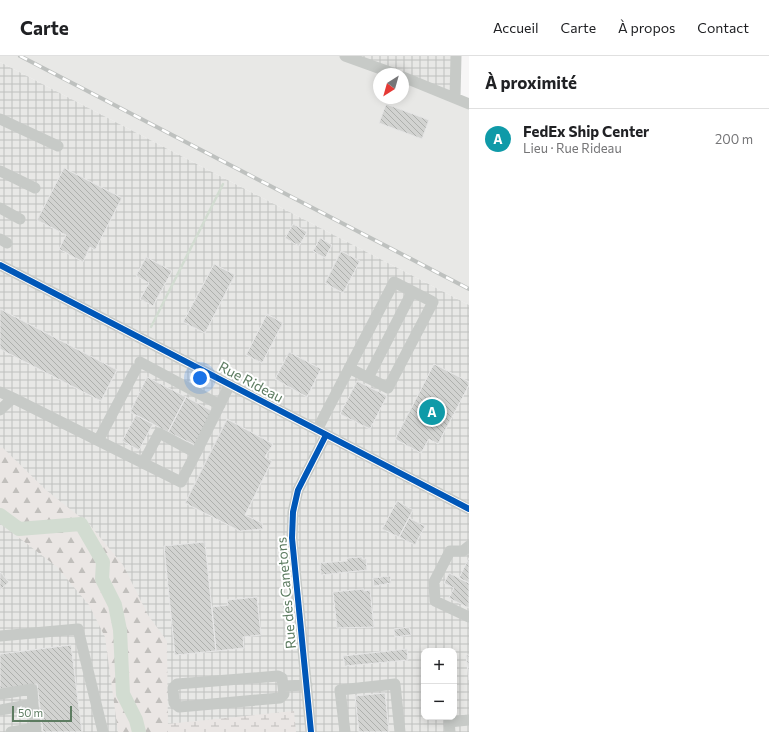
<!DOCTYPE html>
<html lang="fr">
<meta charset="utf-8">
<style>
:root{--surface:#fff;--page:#f6f6f6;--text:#202124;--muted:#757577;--line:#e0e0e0;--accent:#d93025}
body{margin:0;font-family:Commissioner,sans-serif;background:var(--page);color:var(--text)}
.controls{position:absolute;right:12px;bottom:12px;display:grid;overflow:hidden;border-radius:8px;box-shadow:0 2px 10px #0003}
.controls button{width:36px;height:36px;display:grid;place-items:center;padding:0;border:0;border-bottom:1px solid var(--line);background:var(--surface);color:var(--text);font:20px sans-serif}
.compass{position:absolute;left:373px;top:12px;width:36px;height:36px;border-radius:50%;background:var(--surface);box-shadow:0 2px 10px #0003;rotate:217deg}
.scale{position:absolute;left:12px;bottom:10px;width:60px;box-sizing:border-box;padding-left:4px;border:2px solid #5d7c61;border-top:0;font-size:11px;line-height:14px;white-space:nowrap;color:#5d7c61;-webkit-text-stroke:3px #fff;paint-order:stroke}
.you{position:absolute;left:200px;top:322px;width:14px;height:14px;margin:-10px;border:3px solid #fff;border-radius:50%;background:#1a73e8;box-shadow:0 0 0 6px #1a73e833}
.badge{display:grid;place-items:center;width:26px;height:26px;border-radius:50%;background:var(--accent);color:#fff;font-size:13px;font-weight:700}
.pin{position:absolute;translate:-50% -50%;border:2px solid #fff;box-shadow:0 1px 4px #0006}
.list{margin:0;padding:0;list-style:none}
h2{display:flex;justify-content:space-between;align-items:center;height:52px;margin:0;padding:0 16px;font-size:17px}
h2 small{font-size:13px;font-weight:400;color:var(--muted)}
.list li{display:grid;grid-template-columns:26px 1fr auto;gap:12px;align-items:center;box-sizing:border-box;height:60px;padding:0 16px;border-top:1px solid var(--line)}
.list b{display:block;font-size:15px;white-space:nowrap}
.list p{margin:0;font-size:13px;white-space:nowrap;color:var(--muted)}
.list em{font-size:13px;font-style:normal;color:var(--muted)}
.map{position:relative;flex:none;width:469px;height:676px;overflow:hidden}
header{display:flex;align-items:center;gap:24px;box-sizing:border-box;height:56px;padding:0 20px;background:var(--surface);border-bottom:1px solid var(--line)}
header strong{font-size:19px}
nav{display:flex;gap:22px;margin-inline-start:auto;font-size:14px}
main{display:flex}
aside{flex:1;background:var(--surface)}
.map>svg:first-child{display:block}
</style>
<header>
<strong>Carte</strong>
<nav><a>Accueil</a><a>Carte</a><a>À propos</a><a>Contact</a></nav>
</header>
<main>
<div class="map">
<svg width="469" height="676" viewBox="0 0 469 676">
<defs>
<pattern id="industrial-grid" width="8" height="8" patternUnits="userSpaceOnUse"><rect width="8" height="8" fill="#e8e8e6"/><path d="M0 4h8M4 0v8" fill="none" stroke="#bfc1be"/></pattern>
<pattern id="forest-firs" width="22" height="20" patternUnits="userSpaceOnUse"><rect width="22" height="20" fill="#eae6e4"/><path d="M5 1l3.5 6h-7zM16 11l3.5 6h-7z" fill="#c1bfbc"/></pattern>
<pattern id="wetland-marsh" width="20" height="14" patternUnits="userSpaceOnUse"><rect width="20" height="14" fill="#eae6e4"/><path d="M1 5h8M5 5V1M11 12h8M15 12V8" fill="none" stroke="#c1bfbc"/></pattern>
<pattern id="building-back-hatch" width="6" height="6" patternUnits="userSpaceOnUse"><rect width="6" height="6" fill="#d2d3d1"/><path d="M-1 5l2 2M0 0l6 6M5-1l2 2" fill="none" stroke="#aeb0ad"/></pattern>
</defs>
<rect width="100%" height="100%" fill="#f7f6f6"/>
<path fill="#e8e8e6" d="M0,0H348L379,18V42H403V19L469,44V249L0,6Z"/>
<path fill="url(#industrial-grid)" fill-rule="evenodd" d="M348,0H456L459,39Z
M0,6L469,249V676H0ZM424,595H454V661H424Z"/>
<path fill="url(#forest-firs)" d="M0,392H3L46,434L89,468L123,509L148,559L167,585L168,676H118L105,581L89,549L57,511L0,467Z"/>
<path fill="url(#wetland-marsh)" d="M294,655L296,676H168L167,668Z"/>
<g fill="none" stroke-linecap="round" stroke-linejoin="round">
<path stroke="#d2dcd1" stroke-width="2.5" d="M151,271L223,128"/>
<path stroke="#d2dcd1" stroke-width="14" d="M0,459L19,473L81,468L103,506L102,523L115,549L120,574L123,638L136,664L139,676"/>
</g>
<path fill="url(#building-back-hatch)" stroke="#e6e6e6" d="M386,48L429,64L422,83L379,67Z
M64,112L122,142L95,194L90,191L83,206L59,193L66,179L37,164Z
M293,168L307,176L299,190L285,182Z
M320,182L332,189L325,202L313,195Z
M341,195L360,205L343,237L325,227Z
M146,201L172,215L153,250L140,243L149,227L136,220Z
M214,208L235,219L205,277L183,266Z
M0,253L117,314L101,345L0,293Z
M267,258L283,267L262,307L246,299Z
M289,296L321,313L307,341L275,323Z
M434,308L469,326V329L438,388L429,383L421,397L395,383Z
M147,321L186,341L168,376L130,356Z
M357,325L387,340L370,373L340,358Z
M186,341L212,355L195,389L168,376Z
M136,359L153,368L139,394L122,385Z
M227,363L273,388L265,401L272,405L245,459L262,467L263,473L240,475L185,447Z
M397,445L413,454L399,481L382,473Z
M409,462L425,470L415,489L399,481Z
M205,486L216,595L175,599L164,490Z
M362,501V503H366L367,514L321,519L320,507L347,505V502Z
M469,502V527L459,522Z
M0,516L9,526L0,534Z
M449,517L469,527V552L449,542L454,532L444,527Z
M390,520L391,527L374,530L373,522Z
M364,533V535L370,534L374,571L337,572L333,536Z
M257,541L261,579L243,581L244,592L216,595L212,551L228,549L227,544Z
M409,571L411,579L395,581L394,573Z
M71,589L82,676H43L37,628L0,633V598Z
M407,593L408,604L345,610L343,600Z
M466,599H469V624Z
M385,637L389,676H359L355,640Z"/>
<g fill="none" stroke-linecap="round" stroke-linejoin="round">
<path stroke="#c7cac7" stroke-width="11" d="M345,0L395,18
M403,21L469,48
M455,41L456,0
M0,63L58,90
M0,115L35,132
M0,152L20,163
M0,183L7,187
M0,209L469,453
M140,306L220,349
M368,322L412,236
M0,336L13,342
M0,354L13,342L143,407
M317,374L394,226L433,246L388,332L349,312
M99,383L136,313
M196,397L181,426L143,407L159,377L196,397L230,328
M469,490L463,495H450L434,526L435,545L469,561
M0,580L78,573L103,676
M283,630L282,622L278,620L177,628L173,632L174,647L179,651L280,642L284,638L283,630L307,629
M0,638L32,633L33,648
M0,654L33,648L36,676
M11,676L36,672
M311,676L292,482L293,456L298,434L326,379
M345,676L340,634L395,628L400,676
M450,676L449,666L469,664"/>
<g stroke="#bec1bf" stroke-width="4">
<path id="rail" d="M20,0L469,233"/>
</g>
<use href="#rail" stroke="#fff" stroke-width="2.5" stroke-dasharray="8" stroke-linecap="butt"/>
<g stroke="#fff" stroke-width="8">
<path id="cycleway" d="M0,209L469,453
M311,676L292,482L293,456L298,434L326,379"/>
</g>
<use href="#cycleway" stroke="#0057b8" stroke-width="6"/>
</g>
<g text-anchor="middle" stroke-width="4" stroke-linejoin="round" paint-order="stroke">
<g font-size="14" fill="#5d7c61" stroke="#fff">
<text transform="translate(251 326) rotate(28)" y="5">Rue Rideau</text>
<text transform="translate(286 537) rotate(-95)" y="5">Rue des Canetons</text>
</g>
</g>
</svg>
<div class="controls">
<button>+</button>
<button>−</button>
</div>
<svg class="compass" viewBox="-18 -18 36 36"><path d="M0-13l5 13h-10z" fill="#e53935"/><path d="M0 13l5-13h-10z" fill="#757577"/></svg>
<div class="scale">50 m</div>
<div class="you"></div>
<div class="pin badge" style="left:432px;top:356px;background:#0f9aa8">A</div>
</div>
<aside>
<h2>À proximité<small></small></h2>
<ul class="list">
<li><span class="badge" style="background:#0f9aa8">A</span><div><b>FedEx Ship Center</b><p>Lieu · Rue Rideau</p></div><em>200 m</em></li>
</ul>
</aside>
</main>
